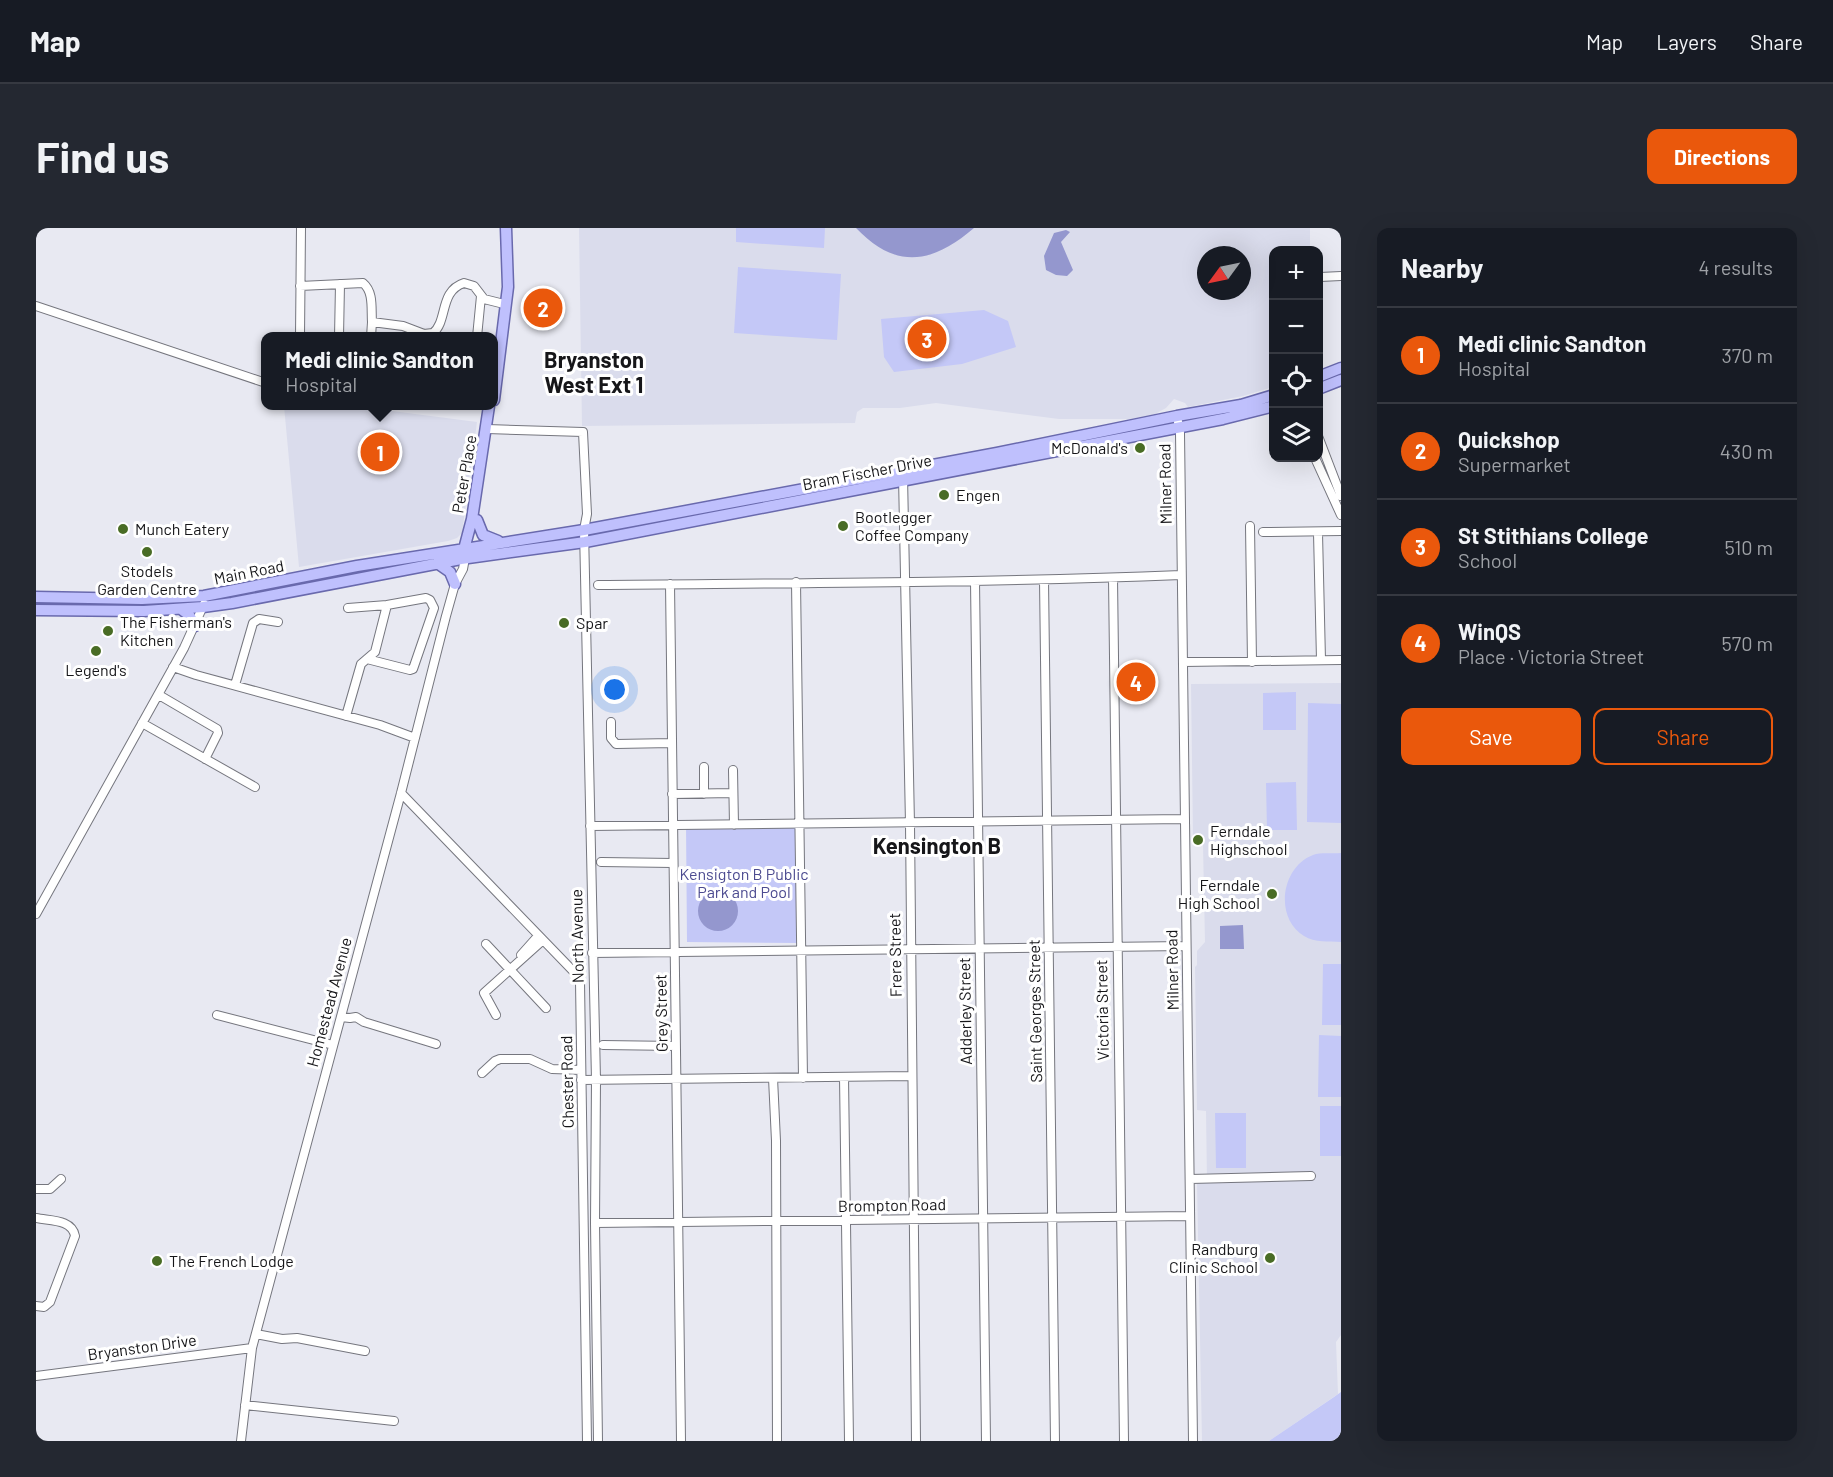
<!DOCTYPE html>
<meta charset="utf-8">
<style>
:root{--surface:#171b24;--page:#242831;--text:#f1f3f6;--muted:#9ea1a6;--line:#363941;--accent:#ea580c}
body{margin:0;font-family:Barlow,sans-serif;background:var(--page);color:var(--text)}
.controls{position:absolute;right:18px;top:18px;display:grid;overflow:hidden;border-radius:12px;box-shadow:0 6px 24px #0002}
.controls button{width:54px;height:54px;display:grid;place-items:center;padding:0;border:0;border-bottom:2px solid var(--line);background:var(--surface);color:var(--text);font:30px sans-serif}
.compass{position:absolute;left:1161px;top:18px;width:54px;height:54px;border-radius:50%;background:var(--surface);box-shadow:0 6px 24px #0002;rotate:237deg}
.you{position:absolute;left:579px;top:462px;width:21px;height:21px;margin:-15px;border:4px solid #fff;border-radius:50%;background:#1a73e8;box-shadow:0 0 0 9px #1a73e833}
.badge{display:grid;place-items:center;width:39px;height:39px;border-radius:50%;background:var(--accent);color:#fff;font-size:20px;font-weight:700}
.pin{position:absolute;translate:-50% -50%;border:3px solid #fff;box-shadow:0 2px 6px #0006}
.popup{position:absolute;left:225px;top:104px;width:237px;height:78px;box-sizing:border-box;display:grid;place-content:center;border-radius:12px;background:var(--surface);filter:drop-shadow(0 2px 4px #0005);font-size:20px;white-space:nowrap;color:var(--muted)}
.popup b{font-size:22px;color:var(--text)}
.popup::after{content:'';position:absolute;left:50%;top:100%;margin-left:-12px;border:12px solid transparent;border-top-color:var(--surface)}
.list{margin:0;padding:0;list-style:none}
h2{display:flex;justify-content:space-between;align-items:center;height:78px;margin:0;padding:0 24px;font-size:26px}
h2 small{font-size:20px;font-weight:400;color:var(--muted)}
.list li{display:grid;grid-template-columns:39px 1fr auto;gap:18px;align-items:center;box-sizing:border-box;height:96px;padding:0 24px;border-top:2px solid var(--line)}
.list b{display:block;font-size:22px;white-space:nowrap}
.list p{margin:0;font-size:20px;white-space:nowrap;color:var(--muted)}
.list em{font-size:20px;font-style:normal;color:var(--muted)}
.actions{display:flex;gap:12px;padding:18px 24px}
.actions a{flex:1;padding:14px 0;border:2px solid var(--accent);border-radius:12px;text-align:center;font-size:21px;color:var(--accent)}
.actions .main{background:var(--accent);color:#fff}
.icon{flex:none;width:33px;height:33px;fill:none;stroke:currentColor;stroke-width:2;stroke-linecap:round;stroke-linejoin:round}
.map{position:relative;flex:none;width:1305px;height:1213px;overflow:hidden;border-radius:12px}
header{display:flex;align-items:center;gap:36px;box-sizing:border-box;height:84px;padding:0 30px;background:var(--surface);border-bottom:2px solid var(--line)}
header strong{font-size:28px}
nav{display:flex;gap:33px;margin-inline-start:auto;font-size:21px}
.intro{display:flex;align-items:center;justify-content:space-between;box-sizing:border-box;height:144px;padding:0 36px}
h1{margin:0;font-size:42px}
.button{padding:15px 27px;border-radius:12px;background:var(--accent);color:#fff;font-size:21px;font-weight:700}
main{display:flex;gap:36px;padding:0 36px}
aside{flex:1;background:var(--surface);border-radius:12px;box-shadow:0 6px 24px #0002}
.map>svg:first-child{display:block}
</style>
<header>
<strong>Map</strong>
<nav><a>Map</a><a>Layers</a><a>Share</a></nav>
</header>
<div class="intro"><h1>Find us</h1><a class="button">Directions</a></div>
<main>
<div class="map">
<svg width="1305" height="1213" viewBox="0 0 1305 1213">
<rect width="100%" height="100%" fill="#e8e9f2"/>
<path fill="#dadcec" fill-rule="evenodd" d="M543,0H1274V22H1238L1237,159L1207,168L1152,179L1149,175L1138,171L1130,180L1119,186L1094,191H1023L900,175L864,180H827L821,184L819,195L546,198ZM1170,27H1206V63H1170Z
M248,178H356V183L441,194L426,305L421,310L412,313L263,339Z
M1305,455V1107L1300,1114L1302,1166L1233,1213H1166L1161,954L1171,953L1170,883L1161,882L1159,739L1161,737V723L1169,714L1167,617L1157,610L1155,456Z"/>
<path fill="#c4c8f7" d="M700,0H789L788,20L700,14Z
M702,39L805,46L801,112L698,105Z
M948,82L972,93L980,119L926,136L858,144L848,129L845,91Z
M1260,464V502H1227V465Z
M1272,475L1305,476V595L1271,594Z
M1260,554L1261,602H1231L1230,555Z
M766,594L764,715L651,714L650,596Z
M1305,625V714C1293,713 1279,715 1268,708C1238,690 1245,639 1277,627C1285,624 1296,626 1305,625Z
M1287,736H1305V797H1286Z
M1283,807L1305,808V869H1282Z
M1284,878H1305V928H1284Z
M1179,885H1210V940H1180Z
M1305,1164V1213H1233L1298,1169Z"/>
<path fill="#9497ce" d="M820,0H938C896,36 860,42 820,0Z
M1030,2L1034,4L1025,14L1037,42L1031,48L1020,47L1010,42L1008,28L1018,5Z
M662 683a20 20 0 1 1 40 0a20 20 0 1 1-40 0Z
M1207,697L1208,721H1184V698Z"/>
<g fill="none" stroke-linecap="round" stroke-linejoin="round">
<g stroke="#75767e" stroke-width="10">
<path id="minor" d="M1284,49L1305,48
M264,58L327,55C338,64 335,81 336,94
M0,78L230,155
M264,109L265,0
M303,109L304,56
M335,109L336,94L367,98L388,106L397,105C412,93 403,63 428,55L438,58L448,71L468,76
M441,109L445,68
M1141,188L1144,205L1157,1213
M451,201L547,204L551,286L548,302L560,852L559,995L562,1213
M1282,208L1305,268
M1279,230L1305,287
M867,248L874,596L880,1213
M1214,298L1216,434
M1227,304L1305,303
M1282,305L1285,432
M1077,350L1088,1213
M1008,352L1019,1213
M939,353L950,1213
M760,354L767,850
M634,356L645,1213
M562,357C757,355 951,355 1145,347
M312,380L351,377
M1147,434L1305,432
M137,439L160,447L344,497L379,510
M199,457L217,395L223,391L242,394
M123,467L181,501L182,505L169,531
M310,488L325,436L339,424L351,377L390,370L394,372L398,380L377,441L374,442L331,431
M575,494V510L580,516L636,515
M106,495L219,559
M697,542L698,597
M365,565L540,746L544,754L551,1213
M636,566L697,565
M668,566V539
M554,598L1148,591
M565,634L637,635
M0,686L148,420L168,376
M450,716L510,780
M556,725L1150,718
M485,727L502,708
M181,787L297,817
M460,787L448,765L507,712
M305,789L314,790L320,789L328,794L400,816
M567,817L640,818
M446,845L459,833L464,831H494L516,841L545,842
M808,849L813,1213
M737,850L740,913L741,1213
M545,852L876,848
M1154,951L1275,948
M0,961H14L25,951
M0,990C14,993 36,991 39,1008L14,1074L8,1079L0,1078
M559,995L1154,988
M220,1106L246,1111L261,1110L329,1123
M0,1148L216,1120
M209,1177L358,1193
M205,1213L216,1120L365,565L410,388L419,356L427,341L429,330"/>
</g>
<g stroke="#6969ad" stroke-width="13">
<path id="major" d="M1282,149L1305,140
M1282,161L1305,152
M458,172L472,59L470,0
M441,292L447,307L462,313
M427,325L436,291L453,178
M401,335L414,344L419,356
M0,369L106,371L168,368L321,338L548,302L961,225L1141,188L1205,177L1238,167
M145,381L153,387L159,398
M0,382L108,383L167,379L196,375L425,331L549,314L1187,191L1238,178"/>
</g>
<use href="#minor" stroke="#fff" stroke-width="8"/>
<use href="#major" stroke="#bfc0fd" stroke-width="10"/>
</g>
<g fill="#496c25" stroke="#fff" stroke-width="2">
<circle cx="1104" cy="220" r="6"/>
<circle cx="908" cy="267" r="6"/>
<circle cx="807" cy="298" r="6"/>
<circle cx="87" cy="301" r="6"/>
<circle cx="111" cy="324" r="6"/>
<circle cx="528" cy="395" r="6"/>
<circle cx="72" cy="403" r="6"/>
<circle cx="60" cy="423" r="6"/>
<circle cx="1162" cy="612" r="6"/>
<circle cx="1236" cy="666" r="6"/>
<circle cx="1234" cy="1030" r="6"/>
<circle cx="121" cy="1033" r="6"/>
</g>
<g text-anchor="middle" stroke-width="6" stroke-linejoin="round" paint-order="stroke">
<g font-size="16" fill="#161619" stroke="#fff" text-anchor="start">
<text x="1092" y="226" text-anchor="end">McDonald's</text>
<text x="920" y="273">Engen</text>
<text x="819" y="295">Bootlegger<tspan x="819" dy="18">Coffee Company</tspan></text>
<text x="99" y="307">Munch Eatery</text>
<text x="111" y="349" text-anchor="middle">Stodels<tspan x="111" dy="18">Garden Centre</tspan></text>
<text x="84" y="400">The Fisherman's<tspan x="84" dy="18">Kitchen</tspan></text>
<text x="540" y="401">Spar</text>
<text x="60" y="448" text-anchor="middle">Legend's</text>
<text x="1174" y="609">Ferndale<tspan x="1174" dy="18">Highschool</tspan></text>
<text x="1224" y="663" text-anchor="end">Ferndale<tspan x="1224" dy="18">High School</tspan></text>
<text x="1222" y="1027" text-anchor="end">Randburg<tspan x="1222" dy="18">Clinic School</tspan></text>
<text x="133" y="1039">The French Lodge</text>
</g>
<g font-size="16" fill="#161619" stroke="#fff">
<text transform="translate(831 244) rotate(-11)" y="6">Bram Fischer Drive</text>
<text transform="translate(428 246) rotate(-80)" y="6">Peter Place</text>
<text transform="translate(1129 256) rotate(-91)" y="6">Milner Road</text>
<text transform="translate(213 344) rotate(-11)" y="6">Main Road</text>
<text transform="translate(541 708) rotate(-91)" y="6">North Avenue</text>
<text transform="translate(859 727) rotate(-91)" y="6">Frere Street</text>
<text transform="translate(1136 742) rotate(-91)" y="6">Milner Road</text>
<text transform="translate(293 774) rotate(-75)" y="6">Homestead Avenue</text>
<text transform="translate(1066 782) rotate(-91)" y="6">Victoria Street</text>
<text transform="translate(929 783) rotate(-91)" y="6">Adderley Street</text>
<text transform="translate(999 783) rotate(-91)" y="6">Saint Georges Street</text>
<text transform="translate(625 785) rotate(-91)" y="6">Grey Street</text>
<text transform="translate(531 854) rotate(-91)" y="6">Chester Road</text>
<text transform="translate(856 977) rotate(-1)" y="6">Brompton Road</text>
<text transform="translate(106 1119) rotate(-8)" y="6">Bryanston Drive</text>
</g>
<g font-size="16" fill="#4c4b90" stroke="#fff">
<text x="708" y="652">Kensigton B Public<tspan x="708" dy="18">Park and Pool</tspan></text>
</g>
<g font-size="22" font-weight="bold" fill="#161619" stroke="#fff">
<text x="558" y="140">Bryanston<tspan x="558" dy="25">West Ext 1</tspan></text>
<text x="901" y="626">Kensington B</text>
</g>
</g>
</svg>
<div class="controls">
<button>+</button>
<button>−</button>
<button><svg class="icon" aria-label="locate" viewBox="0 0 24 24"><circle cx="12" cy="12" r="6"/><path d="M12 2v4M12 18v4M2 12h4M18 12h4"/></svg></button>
<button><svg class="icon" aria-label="layers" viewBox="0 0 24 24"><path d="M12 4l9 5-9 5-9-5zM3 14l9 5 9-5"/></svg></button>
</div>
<svg class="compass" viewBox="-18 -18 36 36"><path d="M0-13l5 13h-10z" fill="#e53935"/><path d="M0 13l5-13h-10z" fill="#9ea1a6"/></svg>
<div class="you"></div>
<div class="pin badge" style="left:344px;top:224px">1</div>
<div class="popup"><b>Medi clinic Sandton</b>Hospital</div>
<div class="pin badge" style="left:507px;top:80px">2</div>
<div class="pin badge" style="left:891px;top:111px">3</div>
<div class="pin badge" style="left:1100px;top:454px">4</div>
</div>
<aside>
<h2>Nearby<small>4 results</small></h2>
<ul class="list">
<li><span class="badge">1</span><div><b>Medi clinic Sandton</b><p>Hospital</p></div><em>370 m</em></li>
<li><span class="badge">2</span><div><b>Quickshop</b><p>Supermarket</p></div><em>430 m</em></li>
<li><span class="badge">3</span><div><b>St Stithians College</b><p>School</p></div><em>510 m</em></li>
<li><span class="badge">4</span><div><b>WinQS</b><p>Place · Victoria Street</p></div><em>570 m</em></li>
</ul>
<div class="actions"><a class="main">Save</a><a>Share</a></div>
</aside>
</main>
